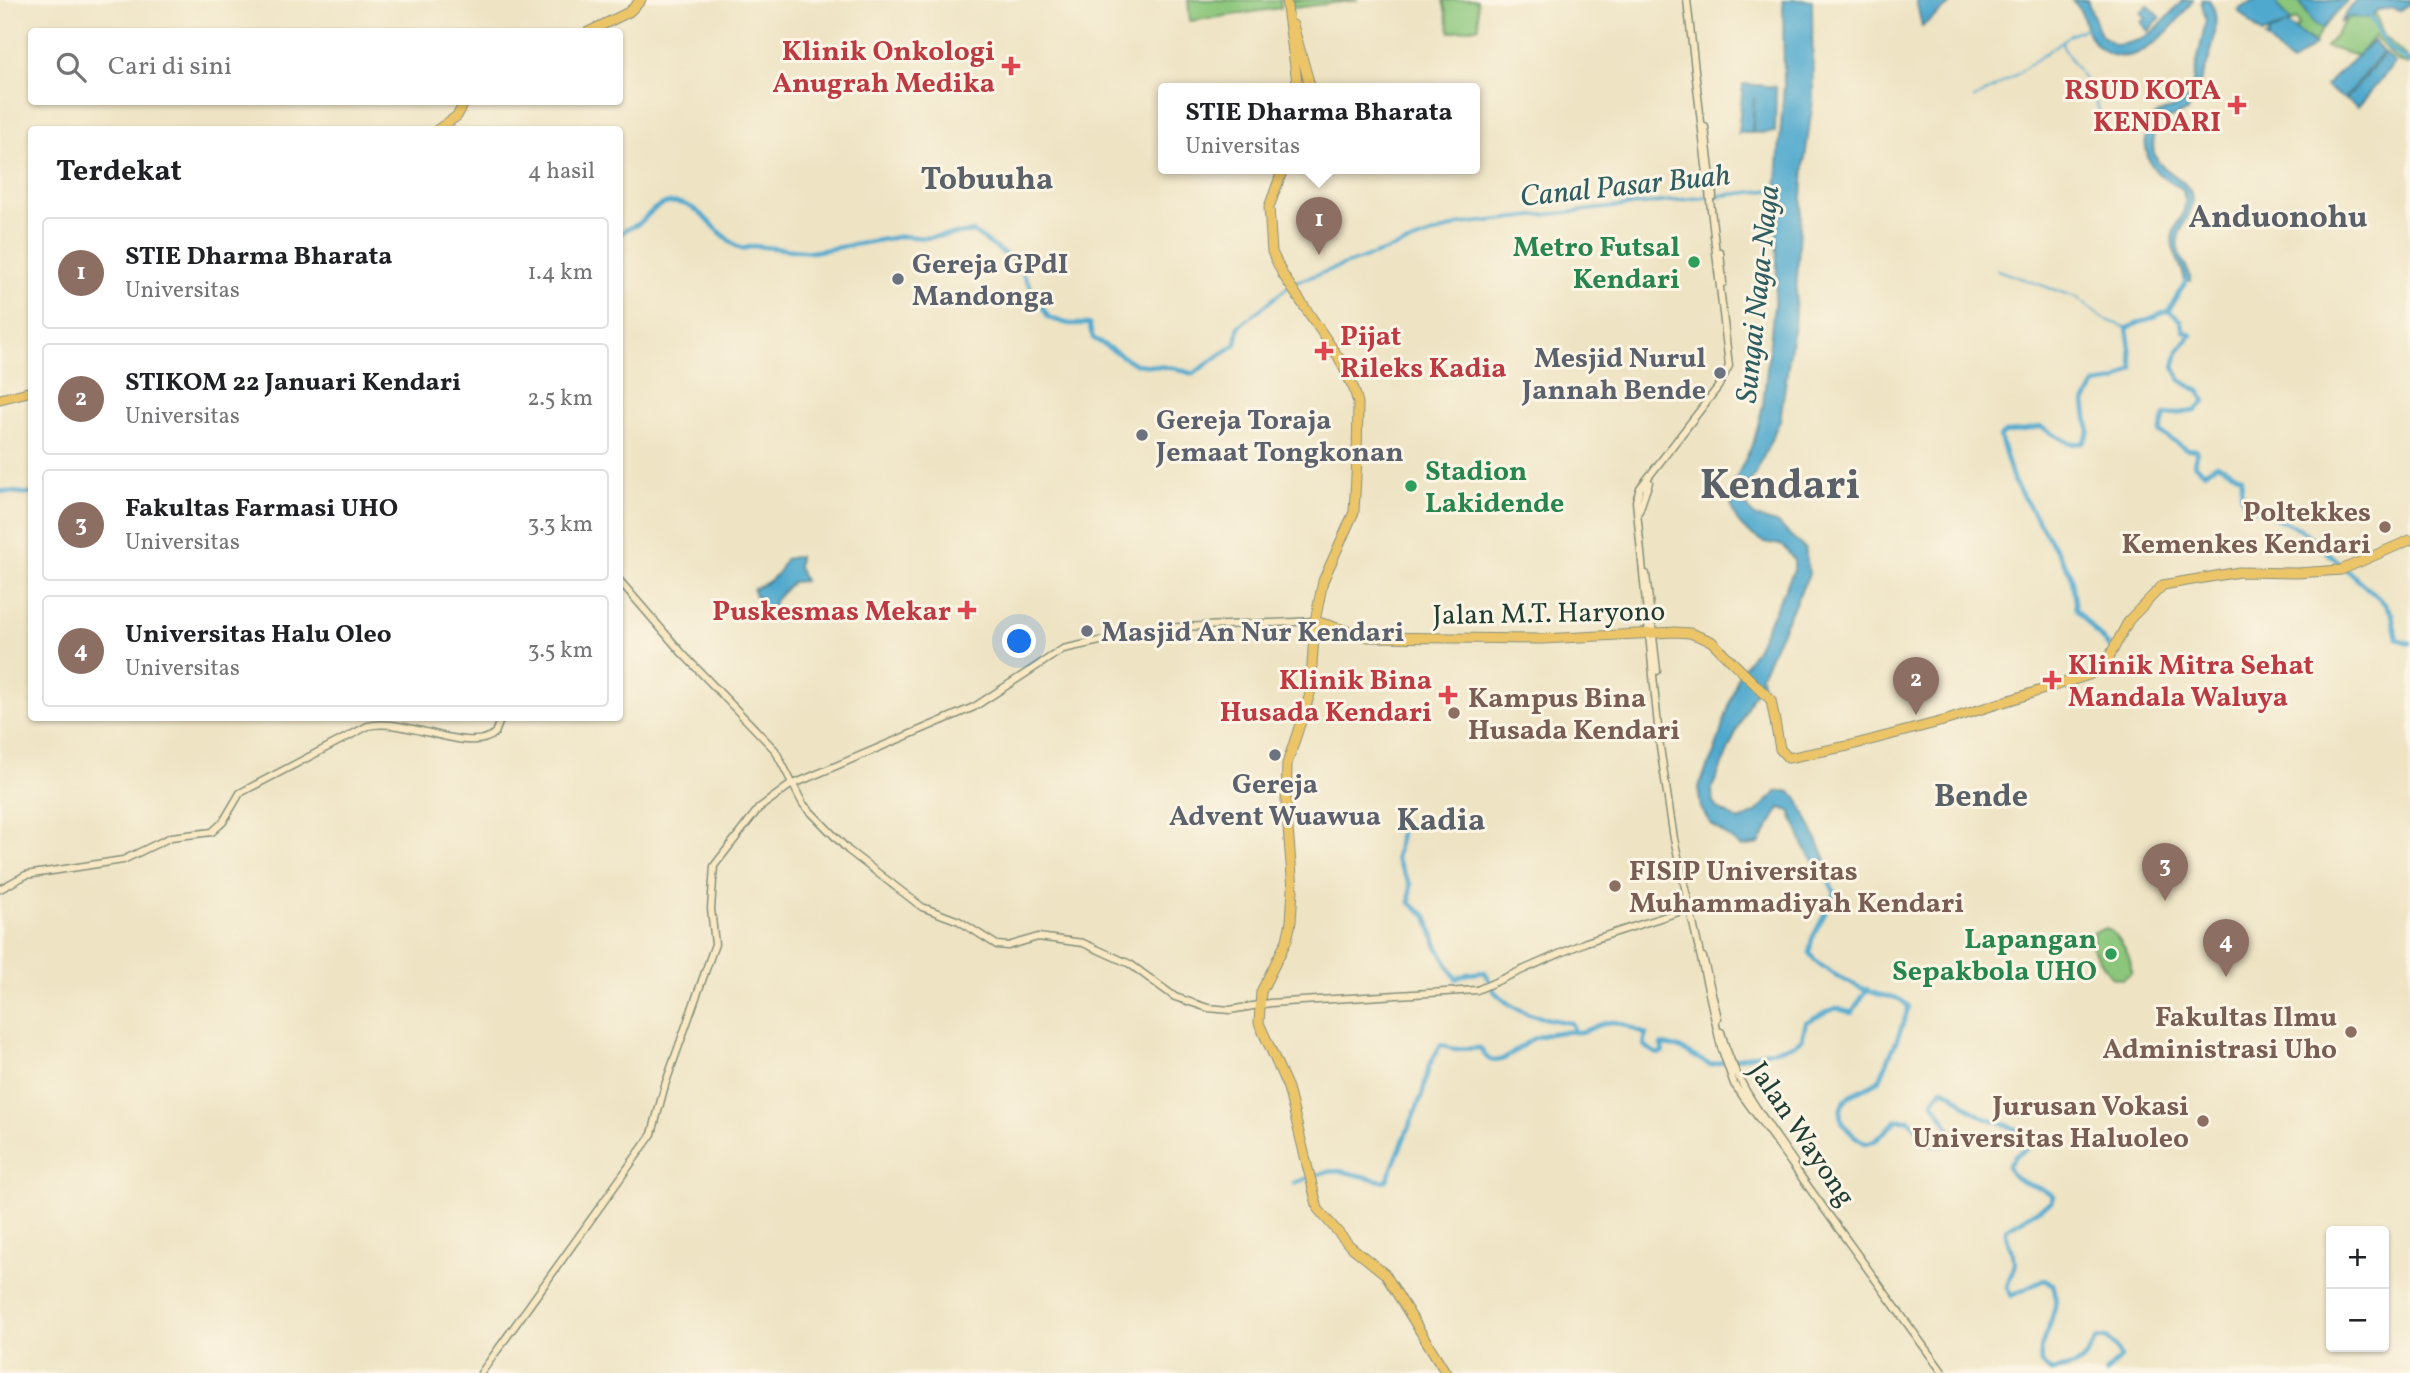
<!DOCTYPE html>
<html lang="id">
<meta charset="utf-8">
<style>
:root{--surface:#fff;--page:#f6f6f6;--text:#202124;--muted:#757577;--line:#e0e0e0;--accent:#d1495b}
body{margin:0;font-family:Vollkorn,serif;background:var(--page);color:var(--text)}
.controls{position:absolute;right:21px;bottom:21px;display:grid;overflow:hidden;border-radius:7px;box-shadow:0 2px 5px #0004}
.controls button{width:63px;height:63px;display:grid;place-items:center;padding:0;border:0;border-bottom:2px solid var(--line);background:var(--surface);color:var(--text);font:35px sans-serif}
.you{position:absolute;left:1020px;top:642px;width:24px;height:24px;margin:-18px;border:5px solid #fff;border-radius:50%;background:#1a73e8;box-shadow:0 0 0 10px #1a73e833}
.badge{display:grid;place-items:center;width:46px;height:46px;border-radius:50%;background:var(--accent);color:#fff;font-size:23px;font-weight:700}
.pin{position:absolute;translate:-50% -58px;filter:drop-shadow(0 2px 4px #0008)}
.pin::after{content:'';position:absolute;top:37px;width:24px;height:21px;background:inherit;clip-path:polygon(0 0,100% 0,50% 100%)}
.popup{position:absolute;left:1158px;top:83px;width:322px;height:91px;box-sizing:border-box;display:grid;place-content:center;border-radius:7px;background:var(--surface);filter:drop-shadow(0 2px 5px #0005);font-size:23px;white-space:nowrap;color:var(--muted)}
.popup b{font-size:26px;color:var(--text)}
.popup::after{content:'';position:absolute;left:50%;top:100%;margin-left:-14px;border:14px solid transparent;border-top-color:var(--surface)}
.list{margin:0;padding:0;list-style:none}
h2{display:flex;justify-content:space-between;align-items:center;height:91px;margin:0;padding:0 28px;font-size:30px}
h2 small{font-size:23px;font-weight:400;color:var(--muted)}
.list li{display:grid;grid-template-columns:46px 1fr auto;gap:21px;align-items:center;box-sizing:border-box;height:112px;margin:0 14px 14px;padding:0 14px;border:2px solid var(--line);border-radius:7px}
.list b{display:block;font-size:26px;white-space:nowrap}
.list p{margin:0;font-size:23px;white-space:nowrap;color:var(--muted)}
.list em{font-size:23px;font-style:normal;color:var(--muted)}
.icon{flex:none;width:38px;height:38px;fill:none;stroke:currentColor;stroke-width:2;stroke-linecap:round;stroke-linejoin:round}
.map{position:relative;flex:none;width:2410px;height:1373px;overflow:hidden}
.search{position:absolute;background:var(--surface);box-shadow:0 2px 5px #0004;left:28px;top:28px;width:595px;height:77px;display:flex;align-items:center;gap:18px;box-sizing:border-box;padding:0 24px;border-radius:7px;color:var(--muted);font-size:26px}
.panel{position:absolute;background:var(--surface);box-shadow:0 2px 5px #0004;left:28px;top:126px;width:595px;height:595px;border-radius:7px}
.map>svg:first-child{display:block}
</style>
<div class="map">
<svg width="2410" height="1373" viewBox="0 0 2410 1373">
<rect width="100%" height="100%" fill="#fcf5e5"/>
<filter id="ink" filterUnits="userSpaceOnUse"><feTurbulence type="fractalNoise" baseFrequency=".0143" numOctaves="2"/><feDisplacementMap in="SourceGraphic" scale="14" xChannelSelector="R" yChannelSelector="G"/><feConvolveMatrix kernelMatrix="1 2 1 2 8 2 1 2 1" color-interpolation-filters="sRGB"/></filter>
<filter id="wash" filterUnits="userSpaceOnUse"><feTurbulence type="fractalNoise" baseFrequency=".00686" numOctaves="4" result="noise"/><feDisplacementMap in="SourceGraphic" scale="28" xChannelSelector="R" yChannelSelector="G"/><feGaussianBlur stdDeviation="1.57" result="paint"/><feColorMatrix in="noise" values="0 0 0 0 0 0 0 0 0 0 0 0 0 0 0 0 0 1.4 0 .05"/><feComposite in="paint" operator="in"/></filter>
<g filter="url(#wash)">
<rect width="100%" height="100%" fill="#eee3c3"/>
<path fill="#8bc67b" stroke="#558258" stroke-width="2" d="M1188,0H1280L1281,8L1190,21Z
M1291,0H1358L1294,8Z
M1443,0H1477L1479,27L1450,32Z
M2274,0H2299L2312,22L2322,29L2314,43L2294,29L2299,25L2297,19L2291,22Z
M2375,13L2384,36L2410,60V64L2397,61L2374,36L2358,56L2326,47L2349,17L2371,18Z
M2106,928C2120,935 2133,958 2131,973L2123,979L2111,977L2091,946L2094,932Z"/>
<path fill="#50a9ce" stroke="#387381" stroke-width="2" d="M1783,0H1812L1813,100L1804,166L1794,325L1780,420L1757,471L1744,491V502L1754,516L1778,524L1805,549L1809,574L1761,675L1762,684L1751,698L1712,788L1713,803L1718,809L1740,821L1755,813L1777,792L1788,791L1797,797L1827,861L1819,868L1805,849L1790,811L1780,808L1759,844L1741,847L1710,823L1701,808L1698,788L1715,751L1738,676L1756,649L1794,570V559C1790,555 1786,549 1782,546C1777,543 1771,544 1765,542C1741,531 1728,516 1731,489L1754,441L1763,405L1777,277L1776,194L1784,86Z
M1916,0H1956L1922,26Z
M2072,0H2087L2101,35L2115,45C2149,43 2162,24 2183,0H2193C2175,26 2133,79 2097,46C2083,33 2087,13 2072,0Z
M2201,0H2209C2229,24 2199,87 2187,112L2159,122C2137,174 2183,166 2193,198C2193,215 2180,224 2178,240C2175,255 2189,266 2191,281H2185C2183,265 2169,251 2173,234C2176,220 2191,209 2183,193C2179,185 2169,182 2162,177C2144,163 2141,137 2152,118C2166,106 2176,113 2190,96L2206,20Z
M2256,0H2274L2291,22L2288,24L2315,45L2291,63L2265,38L2269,37L2267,34L2287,24L2262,34L2237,10Z
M2299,0H2348L2322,29L2312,22Z
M2356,0H2410V4L2399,11L2392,8L2375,12L2371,18L2349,17L2340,23Z
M2148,5L2161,18L2148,31L2141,22L2146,18L2141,12Z
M2373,41L2383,52L2344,99L2325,86Z
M2385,53L2395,63L2358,107L2346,100Z
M1743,84L1776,87L1775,132L1753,133L1754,97L1752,133H1738Z
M799,556L798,567L804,581L792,582L774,601L773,617L763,618L761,599L755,596L753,589C770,583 779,575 785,559Z"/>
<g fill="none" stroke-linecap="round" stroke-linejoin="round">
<path stroke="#50a9ce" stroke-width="2" d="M2063,41V47L2089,87L2102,117
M1974,99L2014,76L2069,36L2088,27
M1997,270L2076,297L2102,318L2127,328"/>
<path stroke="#50a9ce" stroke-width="3.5" d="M1239,326L1293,283L1462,224L1780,189"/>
<path stroke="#50a9ce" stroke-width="4.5" d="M2371,18L2390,49L2410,62
M620,235C626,227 631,229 638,224C647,218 652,207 664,204C698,194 716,238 742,249L754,246L812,252L903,236L925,238L973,232L1016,262L1049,318L1069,324H1089L1093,338L1135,364L1174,368L1193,374L1236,344L1239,326
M2168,311L2181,320L2184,331L2191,335L2178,351L2174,367L2180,380L2199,391L2205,401L2195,411L2165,415L2160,433L2187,449L2197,450L2194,463L2204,472L2217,464L2242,477L2241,494L2245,505L2301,529L2385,604L2392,614L2397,639L2410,643
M0,491L32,494
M2109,647L2076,609L2071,574L2014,482L2000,437L2005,433L2041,427L2071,444L2083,443L2089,431L2085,403L2095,384L2116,381L2133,369L2127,328L2168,311L2188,278
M1400,832L1396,859L1410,884V903L1427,916L1437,946L1456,979L1467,974L1485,972C1489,978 1490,987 1495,992C1516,1015 1543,1018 1572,1023L1574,1032C1588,1034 1598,1022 1613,1022C1624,1022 1635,1031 1646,1034L1644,1046L1657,1054L1663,1052L1661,1045L1677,1047L1710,1065L1794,1045L1802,1039L1806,1022L1836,1008L1852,1013L1867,989
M1818,861L1835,893L1812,939L1809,953C1822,971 1856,987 1877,994C1890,998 1898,995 1908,1006C1908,1017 1886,1064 1880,1079C1871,1087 1859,1089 1850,1096C1827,1115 1850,1135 1867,1144L1876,1140L1897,1120H1909C1926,1136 1923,1152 1949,1144L1952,1133L1933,1101L1942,1089C1956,1092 1965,1108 1979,1115C1993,1121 2029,1129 2032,1145L2015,1156L2008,1166C2014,1188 2038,1182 2053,1196L2051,1202L2006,1229C2005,1244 2017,1256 2015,1264C2013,1271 2009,1279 2007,1287L2011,1296L2044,1280L2053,1284C2064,1313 2037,1335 2041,1363L2051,1371C2084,1366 2082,1363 2097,1339L2107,1338L2115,1346L2120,1358L2106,1373
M1294,1183L1325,1172L1341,1171L1382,1181L1387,1180L1422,1095L1429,1066L1441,1044L1453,1049L1480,1048C1484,1053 1485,1058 1491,1060C1506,1065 1521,1043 1535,1038C1548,1033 1561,1031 1574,1032"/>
</g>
</g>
<g filter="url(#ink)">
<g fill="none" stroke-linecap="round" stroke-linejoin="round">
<g stroke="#86907c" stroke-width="9">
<path id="secondary" d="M1687,0L1729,366L1718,387L1640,488L1636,501L1660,747L1674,839L1721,1047L1734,1084L1943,1373
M1705,127L1713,196
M1720,252L1723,283
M1639,511L1649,482
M1646,574L1657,671
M620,581L682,653L775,750L803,804L848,850L922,907L959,921L997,945L1008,946L1038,937L1083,943L1130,964L1175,997L1208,1008L1230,1010L1270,1003L1477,990L1586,942L1688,909
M0,889L26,875L123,860L171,837L212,832L223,822L240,793L368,726C403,716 470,756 495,733L501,718
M1703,957L1718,1018
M1721,1032C1734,1082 1765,1120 1794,1162
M481,1373L652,1134L665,1085L715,944L711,909L714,866L759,808L789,786L974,707L1063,649L1160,628L1315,621"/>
</g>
<g stroke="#86907c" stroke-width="11">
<path id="highway" d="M1286,0L1298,89
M1293,25L1311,89
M588,32L629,12L641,0
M437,130L457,116L465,102
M1283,169L1269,207L1272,252L1283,275L1339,358L1354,389L1358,403L1357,459L1354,512L1323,581L1315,621L1310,694L1287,764L1286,803L1293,889L1291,922L1287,940L1261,992L1259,1023L1288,1088L1318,1209L1349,1245L1385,1274L1446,1373
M0,399L32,391
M1315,621L1368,637L1543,639L1675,632L1690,633L1711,641L1771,700L1780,749L1788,758L1848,746L1947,720L2089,675L2106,663L2129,620L2163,585L2239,572L2297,573L2341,570L2410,540"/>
</g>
<use href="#secondary" stroke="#f8e8c3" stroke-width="6"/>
<use href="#highway" stroke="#edc569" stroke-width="9"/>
</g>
</g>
<g fill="#e0444e" stroke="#fcf5e5" stroke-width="2.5">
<path d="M1007.5 55.5h7v7h7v7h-7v7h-7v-7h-7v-7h7z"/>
<path d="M2233.5 94.5h7v7h7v7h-7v7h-7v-7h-7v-7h7z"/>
<path d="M1320.5 340.5h7v7h7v7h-7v7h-7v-7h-7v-7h7z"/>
<path d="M963.5 599.5h7v7h7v7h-7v7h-7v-7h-7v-7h7z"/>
<path d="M2048.5 669.5h7v7h7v7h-7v7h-7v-7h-7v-7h7z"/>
<path d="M1444.5 684.5h7v7h7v7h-7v7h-7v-7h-7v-7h7z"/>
</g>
<g fill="#2e9e5b" stroke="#fcf5e5" stroke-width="2.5">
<circle cx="1694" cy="262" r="7"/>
<circle cx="1411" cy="486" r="7"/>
<circle cx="2111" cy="954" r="7"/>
</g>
<g fill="#6b7280" stroke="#fcf5e5" stroke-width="2.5">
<circle cx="898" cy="279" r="7"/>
<circle cx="1720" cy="373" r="7"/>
<circle cx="1142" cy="435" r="7"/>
<circle cx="1087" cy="631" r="7"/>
<circle cx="1275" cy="755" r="7"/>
</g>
<g fill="#8d6e63" stroke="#fcf5e5" stroke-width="2.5">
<circle cx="2385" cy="527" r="7"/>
<circle cx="1454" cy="713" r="7"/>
<circle cx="1615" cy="886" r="7"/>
<circle cx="2351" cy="1032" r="7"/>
<circle cx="2203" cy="1121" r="7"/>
</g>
<g text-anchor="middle" stroke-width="6" stroke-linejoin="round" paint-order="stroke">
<g font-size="28" font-weight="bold" fill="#be3a42" stroke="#fcf5e5" text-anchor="end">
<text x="995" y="60">Klinik Onkologi<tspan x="995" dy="32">Anugrah Medika</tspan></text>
<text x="2221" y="99">RSUD KOTA<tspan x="2221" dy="32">KENDARI</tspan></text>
<text x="1340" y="345" text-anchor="start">Pijat<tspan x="1340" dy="32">Rileks Kadia</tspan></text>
<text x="951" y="620">Puskesmas Mekar</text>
<text x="2068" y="674" text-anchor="start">Klinik Mitra Sehat<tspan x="2068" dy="32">Mandala Waluya</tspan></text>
<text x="1432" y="689">Klinik Bina<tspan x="1432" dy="32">Husada Kendari</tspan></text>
</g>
<g font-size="28" font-weight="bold" fill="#27864d" stroke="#fcf5e5" text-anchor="end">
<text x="1680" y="256">Metro Futsal<tspan x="1680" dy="32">Kendari</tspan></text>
<text x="1425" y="480" text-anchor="start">Stadion<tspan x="1425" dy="32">Lakidende</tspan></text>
<text x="2097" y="948">Lapangan<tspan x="2097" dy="32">Sepakbola UHO</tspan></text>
</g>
<g font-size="28" font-weight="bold" fill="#5b616d" stroke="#fcf5e5" text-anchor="start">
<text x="912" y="273">Gereja GPdI<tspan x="912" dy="32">Mandonga</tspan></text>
<text x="1706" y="367" text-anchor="end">Mesjid Nurul<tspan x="1706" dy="32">Jannah Bende</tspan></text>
<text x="1156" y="429">Gereja Toraja<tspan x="1156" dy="32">Jemaat Tongkonan</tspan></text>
<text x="1101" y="641">Masjid An Nur Kendari</text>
<text x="1275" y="793" text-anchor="middle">Gereja<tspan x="1275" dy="32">Advent Wuawua</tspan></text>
</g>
<g font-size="28" font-weight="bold" fill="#785e54" stroke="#fcf5e5" text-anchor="end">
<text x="2371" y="521">Poltekkes<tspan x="2371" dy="32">Kemenkes Kendari</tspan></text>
<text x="1468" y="707" text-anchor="start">Kampus Bina<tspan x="1468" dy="32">Husada Kendari</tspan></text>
<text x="1629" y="880" text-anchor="start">FISIP Universitas<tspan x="1629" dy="32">Muhammadiyah Kendari</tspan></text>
<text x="2337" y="1026">Fakultas Ilmu<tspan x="2337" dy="32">Administrasi Uho</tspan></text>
<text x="2189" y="1115">Jurusan Vokasi<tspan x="2189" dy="32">Universitas Haluoleo</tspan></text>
</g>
<g font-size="28" fill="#1f3d34" stroke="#fcf5e5">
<text transform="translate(1549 612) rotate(-1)" y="10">Jalan M.T. Haryono</text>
<text transform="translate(1803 1133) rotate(56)" y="10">Jalan Wayong</text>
</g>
<g font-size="30" font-style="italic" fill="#2e5d62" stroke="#fcf5e5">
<text transform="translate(1625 185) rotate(-6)" y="10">Canal Pasar Buah</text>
<text transform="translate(1757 294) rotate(-84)" y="10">Sungai Naga-Naga</text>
</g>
<g font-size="32" font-weight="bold" fill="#5a6168" stroke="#fcf5e5">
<text x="987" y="189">Tobuuha</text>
<text x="2278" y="227">Anduonohu</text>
<text x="1981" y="806">Bende</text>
<text x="1441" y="830">Kadia</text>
</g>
<g font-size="42" font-weight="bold" fill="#5a6168" stroke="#fcf5e5">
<text x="1780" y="498">Kendari</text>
</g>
</g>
</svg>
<div class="controls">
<button>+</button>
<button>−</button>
</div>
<div class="you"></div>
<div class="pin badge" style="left:1319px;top:255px;background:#8d6e63">1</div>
<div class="popup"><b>STIE Dharma Bharata</b>Universitas</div>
<div class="pin badge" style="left:1916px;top:715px;background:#8d6e63">2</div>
<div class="pin badge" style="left:2165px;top:901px;background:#8d6e63">3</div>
<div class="pin badge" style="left:2226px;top:977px;background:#8d6e63">4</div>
<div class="search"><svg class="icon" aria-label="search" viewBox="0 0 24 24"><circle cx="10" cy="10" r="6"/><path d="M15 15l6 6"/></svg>Cari di sini</div>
<section class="panel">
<h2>Terdekat<small>4 hasil</small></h2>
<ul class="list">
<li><span class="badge" style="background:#8d6e63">1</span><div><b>STIE Dharma Bharata</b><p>Universitas</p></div><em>1.4 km</em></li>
<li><span class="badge" style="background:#8d6e63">2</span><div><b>STIKOM 22 Januari Kendari</b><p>Universitas</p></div><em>2.5 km</em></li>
<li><span class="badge" style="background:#8d6e63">3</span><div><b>Fakultas Farmasi UHO</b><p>Universitas</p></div><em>3.3 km</em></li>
<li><span class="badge" style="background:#8d6e63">4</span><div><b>Universitas Halu Oleo</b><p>Universitas</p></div><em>3.5 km</em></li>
</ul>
</section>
</div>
